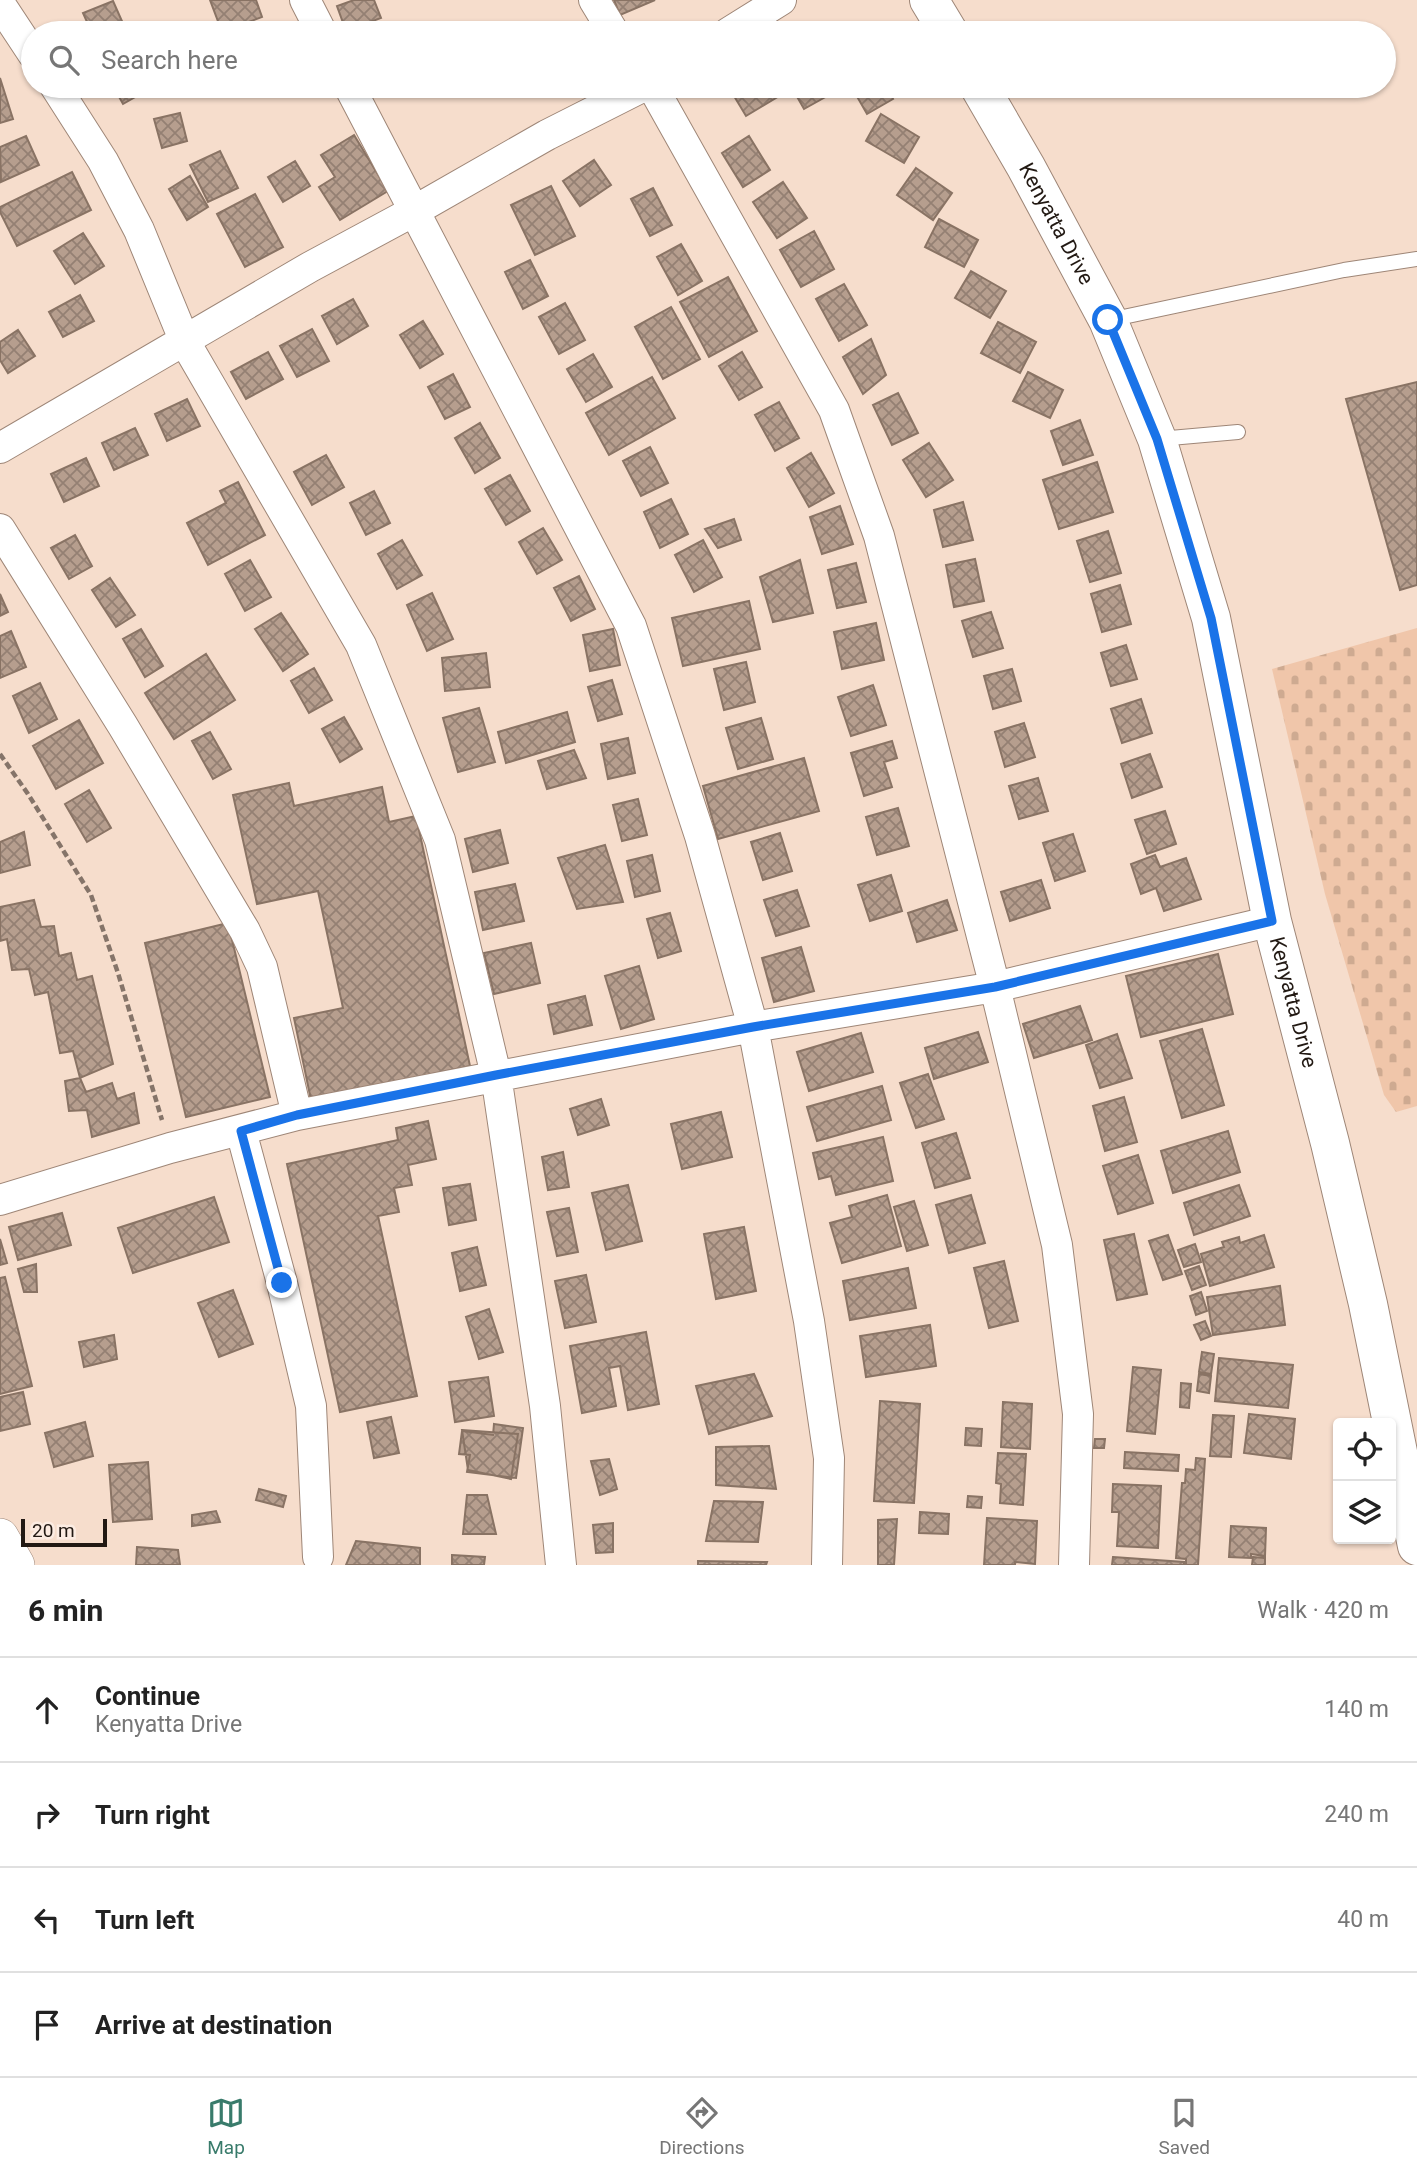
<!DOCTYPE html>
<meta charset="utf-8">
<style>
:root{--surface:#fff;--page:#f6f6f6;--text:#222;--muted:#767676;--line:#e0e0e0;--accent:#397b6b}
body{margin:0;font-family:Roboto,sans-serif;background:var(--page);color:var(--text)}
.controls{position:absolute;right:21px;bottom:21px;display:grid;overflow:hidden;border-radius:7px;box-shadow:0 2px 5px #0004}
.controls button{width:63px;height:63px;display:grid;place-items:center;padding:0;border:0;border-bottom:2px solid var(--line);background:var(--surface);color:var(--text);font:35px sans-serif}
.scale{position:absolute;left:21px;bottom:18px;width:86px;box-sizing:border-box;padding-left:7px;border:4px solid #221913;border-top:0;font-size:19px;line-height:24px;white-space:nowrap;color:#221913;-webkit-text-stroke:5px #fcece2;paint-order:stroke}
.stop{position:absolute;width:21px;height:21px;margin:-16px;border:5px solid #1a73e8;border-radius:50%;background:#fff}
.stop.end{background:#1a73e8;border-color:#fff;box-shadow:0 2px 7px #0008}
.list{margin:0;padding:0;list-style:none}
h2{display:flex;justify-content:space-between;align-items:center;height:91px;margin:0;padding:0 28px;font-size:30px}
h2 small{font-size:23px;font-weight:400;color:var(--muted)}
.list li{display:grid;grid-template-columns:46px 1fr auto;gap:21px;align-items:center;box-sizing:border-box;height:105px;padding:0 28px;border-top:2px solid var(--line)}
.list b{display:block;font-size:26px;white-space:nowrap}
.list p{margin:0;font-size:23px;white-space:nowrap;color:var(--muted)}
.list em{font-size:23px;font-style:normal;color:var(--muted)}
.icon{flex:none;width:38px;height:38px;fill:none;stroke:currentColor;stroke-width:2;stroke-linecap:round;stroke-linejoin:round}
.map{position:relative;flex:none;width:1417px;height:1565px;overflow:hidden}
.search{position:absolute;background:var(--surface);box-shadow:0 2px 5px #0004;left:21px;right:21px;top:21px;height:77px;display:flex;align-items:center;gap:18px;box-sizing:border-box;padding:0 24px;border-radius:38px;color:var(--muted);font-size:26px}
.sheet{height:511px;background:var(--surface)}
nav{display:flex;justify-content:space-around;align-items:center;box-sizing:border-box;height:98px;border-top:2px solid var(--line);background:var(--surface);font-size:19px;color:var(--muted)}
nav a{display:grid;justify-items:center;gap:4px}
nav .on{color:var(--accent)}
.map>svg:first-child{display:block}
</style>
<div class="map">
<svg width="1417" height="1565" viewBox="0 0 1417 1565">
<defs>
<pattern id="cemetery-stones" width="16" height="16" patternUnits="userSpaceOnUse" patternTransform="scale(1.75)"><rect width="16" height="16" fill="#f0c6aa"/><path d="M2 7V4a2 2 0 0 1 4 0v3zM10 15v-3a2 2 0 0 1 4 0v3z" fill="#ceaa91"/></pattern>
<pattern id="building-cross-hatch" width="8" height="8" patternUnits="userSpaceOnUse" patternTransform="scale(1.75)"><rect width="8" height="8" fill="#b69e8e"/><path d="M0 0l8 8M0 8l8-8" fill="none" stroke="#948073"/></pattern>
</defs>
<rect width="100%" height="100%" fill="#f6ddcc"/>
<path fill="url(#cemetery-stones)" d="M1417,628V1106L1396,1112L1384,1095L1325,894L1272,669Z"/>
<path fill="url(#building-cross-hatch)" stroke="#897364" stroke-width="2" d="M210,0H256L262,17L222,32Z
M354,0H374L381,18L346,31L337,6Z
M614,0H655L620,15Z
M113,1L125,28L112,33H92L83,13Z
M290,27L293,33H278Z
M0,78L13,119L0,123Z
M113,86H149L151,88L123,104Z
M728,86H776L781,95L746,116Z
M791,86H835L838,90L804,109Z
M851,86H885L893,99L867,114Z
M180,113L187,141L162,148L154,119Z
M881,114L919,137L904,163L866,141Z
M354,135L388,191L340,220L319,187L335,177L321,155Z
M26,136L39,165L1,182L0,147Z
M749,136L770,170L743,187L722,153Z
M220,151L238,188L208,202L190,165Z
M594,160L611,185L580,206L563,181Z
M295,161L310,186L283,202L268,177Z
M916,168L952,193L933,220L897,195Z
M72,172L91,210L17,246L0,212V207Z
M190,176L208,207L187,220L169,189Z
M783,182L807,218L777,238L753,202Z
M551,186L575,236L535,255L511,205Z
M653,188L672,225L650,236L631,199Z
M255,194L283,247L245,267L217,214Z
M939,219L978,240L964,267L925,247Z
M814,231L834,269L801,287L780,250Z
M83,233L104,266L75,284L54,251Z
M681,244L702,281L678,295L657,257Z
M530,260L548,296L523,309L505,272Z
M971,271L1006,291L990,318L955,298Z
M728,277L757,331L709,357L680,302Z
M844,284L867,325L839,341L816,299Z
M80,295L94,321L63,337L49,312Z
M353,299L368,326L337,344L322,316Z
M565,303L585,340L559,354L539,317Z
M671,307L700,359L663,379L635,327Z
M423,321L443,354L420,368L400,335Z
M998,322L1036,342L1020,373L981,353Z
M312,329L329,361L297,377L280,346Z
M18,330L35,356L8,373L0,360V342Z
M871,339L886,375L863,394L843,357Z
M268,352L283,379L246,399L231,372Z
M742,352L762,387L739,400L719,366Z
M593,354L612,387L586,402L567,369Z
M1028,372L1063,390L1050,418L1013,401Z
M453,374L470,407L445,419L428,387Z
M652,377L675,418L609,455L586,413Z
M1417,382V585L1400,590L1346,399Z
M898,393L918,433L892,445L873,405Z
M187,399L200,426L167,441L155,414Z
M779,402L799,438L775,451L755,415Z
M1080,420L1093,455L1063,465L1051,431Z
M480,423L500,458L475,473L455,438Z
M135,428L148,455L114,470L102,443Z
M929,443L953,480L926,497L903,460Z
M650,447L668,483L641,496L623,461Z
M811,453L834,493L809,507L787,468Z
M326,455L344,487L312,505L294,472Z
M86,458L99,486L64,502L51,474Z
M1097,462L1113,512L1059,529L1043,480Z
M510,475L530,511L506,525L485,489Z
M238,482L265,535L208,565L187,523L226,503L220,491Z
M374,491L390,523L366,535L350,503Z
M671,499L688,534L660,548L644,512Z
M963,502L973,540L943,547L934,510Z
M840,506L853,544L822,554L810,517Z
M734,519L741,540L718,548L705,529Z
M543,528L562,560L537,574L519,542Z
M1108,531L1121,573L1090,582L1077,541Z
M75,535L92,566L69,579L51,548Z
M402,540L422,575L397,589L378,554Z
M703,540L722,577L694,592L675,555Z
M975,559L984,601L954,607L946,565Z
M250,560L271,597L245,611L225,574Z
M800,560L813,613L773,622L760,577Z
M856,563L866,602L837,608L828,570Z
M579,576L595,609L571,621L554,588Z
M110,578L135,615L116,627L92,590Z
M1120,585L1131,624L1102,632L1091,594Z
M432,593L453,639L427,651L407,605Z
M0,594L8,612L0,616Z
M749,601L760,649L683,666L672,618Z
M991,612L1003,648L973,657L962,621Z
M281,613L308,654L283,671L255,629Z
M876,623L884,660L842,669L834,632Z
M141,629L163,666L145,677L123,639Z
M613,629L620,665L590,671L583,635Z
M11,631L26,667L0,678V636Z
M1126,645L1137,679L1111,686L1101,653Z
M486,653L490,687L445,691L442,658Z
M206,654L235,700L174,739L145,693Z
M746,662L755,702L724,710L714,669Z
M314,668L332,700L309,713L291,681Z
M1012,669L1021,701L993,709L984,676Z
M612,680L622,714L598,721L588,687Z
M40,683L57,719L29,733L13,696Z
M873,685L886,725L851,736L838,697Z
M1141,699L1152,733L1122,743L1111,709Z
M479,708L495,762L458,772L443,718Z
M567,712L575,742L506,763L498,732Z
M344,717L362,749L340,762L322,729Z
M761,718L773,759L738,769L726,728Z
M79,720L103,763L56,789L33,746Z
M1024,723L1035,757L1005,767L995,732Z
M210,732L231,769L213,779L192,741Z
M628,738L635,773L608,779L601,744Z
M892,741L897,758L884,762L892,787L864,796L851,753Z
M574,750L586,778L547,789L538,761Z
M1150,754L1162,787L1132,798L1121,764Z
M804,758L819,811L718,839L703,786Z
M1038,778L1048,811L1019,819L1009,786Z
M289,783L294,806L382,787L389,822L416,816L470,1066L311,1100L294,1018L343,1008L318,891L257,904L233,795Z
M89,790L111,828L87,842L65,804Z
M638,799L647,835L622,841L613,805Z
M898,808L909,846L877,855L866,817Z
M1165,811L1176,844L1147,854L1135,820Z
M500,830L508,863L473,872L465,839Z
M24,832L30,865L0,873V842Z
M780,833L792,871L763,880L751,842Z
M1073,834L1085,871L1055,881L1043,843Z
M605,845L623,902L577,909L558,858Z
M652,855L660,891L635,897L627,861Z
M1155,855L1160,867L1186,858L1201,899L1164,911L1156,888L1141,894L1131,864Z
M891,875L902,911L870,921L858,885Z
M1041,880L1050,908L1010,921L1001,892Z
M515,884L524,921L483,930L475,892Z
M797,890L809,926L776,936L764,900Z
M34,900L41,927L54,926L59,956L71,953L77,980L92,976L113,1064L80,1078L73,1051L60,1053L48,992L35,995L29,969L12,970L7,939L0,941V907Z
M947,900L957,930L917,942L908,913Z
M670,913L681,951L658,958L647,919Z
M228,923L270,1097L186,1117L145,943Z
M531,943L540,983L494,994L484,953Z
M801,947L814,991L774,1002L762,958Z
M1218,954L1233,1014L1141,1037L1126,976Z
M639,966L654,1019L621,1029L605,976Z
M585,996L592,1025L554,1034L548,1005Z
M1080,1006L1092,1040L1034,1058L1023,1024Z
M1202,1029L1224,1105L1182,1118L1160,1041Z
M978,1032L988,1062L934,1079L925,1048Z
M861,1033L873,1072L809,1091L797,1052Z
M1117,1034L1132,1078L1100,1088L1086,1045Z
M928,1074L944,1119L916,1128L900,1083Z
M80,1078L86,1092L112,1083L117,1099L134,1093L139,1123L92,1137L87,1110L69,1111L65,1081Z
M882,1086L891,1120L817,1141L807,1107Z
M1124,1097L1137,1142L1105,1151L1093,1106Z
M601,1099L609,1125L578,1135L570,1109Z
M721,1112L732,1157L682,1169L671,1124Z
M428,1121L436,1159L408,1165L412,1185L394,1188L399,1212L378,1216L417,1396L340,1412L287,1164L398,1140L396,1128Z
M1228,1131L1240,1172L1173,1193L1161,1151Z
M956,1133L970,1178L935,1188L922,1143Z
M883,1137L893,1181L836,1195L831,1176L819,1179L813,1153Z
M563,1152L569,1187L548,1190L542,1157Z
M1138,1155L1153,1203L1118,1214L1103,1166Z
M470,1184L476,1220L449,1225L443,1188Z
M628,1185L642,1241L606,1250L592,1193Z
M1239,1185L1250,1216L1194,1235L1184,1203Z
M887,1195L901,1246L842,1263L830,1223L852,1217L849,1206Z
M971,1195L985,1243L949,1253L936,1205Z
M214,1197L229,1242L133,1273L118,1228Z
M914,1201L928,1245L907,1251L894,1207Z
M569,1208L578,1252L557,1256L547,1212Z
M62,1213L71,1245L18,1260L9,1227Z
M744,1227L756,1291L716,1299L704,1234Z
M1134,1234L1147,1294L1117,1300L1104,1240Z
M1168,1235L1182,1274L1163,1280L1149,1241Z
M1264,1235L1274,1267L1210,1286L1201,1254L1224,1247L1222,1242L1239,1237L1240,1243Z
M0,1239L7,1263L0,1265Z
M1195,1244L1201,1262L1184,1267L1178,1250Z
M477,1247L486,1285L460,1291L452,1253Z
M1004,1261L1018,1321L989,1328L974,1268Z
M36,1264L37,1292H24L18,1269Z
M1199,1266L1206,1285L1192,1290L1185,1271Z
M908,1268L916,1308L850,1320L843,1281Z
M586,1275L596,1322L565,1328L555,1281Z
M5,1277L32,1386L0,1394V1278Z
M1280,1286L1285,1325L1213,1335L1207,1297Z
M233,1290L253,1344L219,1357L198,1303Z
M1201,1292L1207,1311L1196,1315L1190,1296Z
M489,1309L503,1352L479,1359L466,1317Z
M1205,1321L1211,1336L1201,1340L1194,1325Z
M930,1325L936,1366L866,1377L860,1336Z
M646,1332L659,1404L628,1410L620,1366L609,1368L616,1406L582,1413L570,1346Z
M114,1335L117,1359L84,1367L79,1342Z
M1202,1352L1214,1354L1211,1374L1199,1372Z
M1219,1358L1293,1365L1288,1408L1215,1401Z
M1133,1367L1161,1370L1155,1434L1127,1431Z
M754,1374L772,1416L709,1434L696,1386Z
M1199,1374L1211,1376L1209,1393L1197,1391Z
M488,1377L494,1416L455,1422L449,1382Z
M1181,1383L1191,1384L1189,1408L1180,1407Z
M23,1392L30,1424L0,1431V1397Z
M880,1401L920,1404L914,1503L874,1501Z
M1003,1402L1032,1404L1030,1449L1001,1447Z
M1249,1414L1295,1419L1291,1459L1244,1453Z
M1213,1415L1234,1416L1231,1457L1210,1456Z
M391,1417L399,1453L374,1458L367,1422Z
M85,1422L93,1456L54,1467L45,1433Z
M494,1424L523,1428L516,1478L467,1472L470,1455L459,1454L462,1431L493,1435Z
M966,1428L982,1429L981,1446L965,1445Z
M462,1430L518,1434L511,1479L468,1470Z
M1095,1439H1105L1104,1448H1094Z
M769,1446L776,1489L716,1485V1447Z
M1125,1452L1179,1455L1178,1471L1124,1468Z
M998,1453L1026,1454L1023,1505L1000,1503L1001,1484L996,1483Z
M1196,1458L1205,1459L1198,1565H1186V1559L1176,1558L1182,1483H1185L1186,1469L1195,1470Z
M609,1459L617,1489L600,1495L591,1461Z
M148,1462L152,1519L113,1522L109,1465Z
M1113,1484L1161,1486L1158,1548L1117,1546L1119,1512H1112Z
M259,1489L286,1496L283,1507L256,1500Z
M467,1495H487L496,1534H463Z
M968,1496L982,1497L981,1508L967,1507Z
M714,1501L763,1502L758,1542L706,1541Z
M216,1511L220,1522L192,1526V1515Z
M920,1512L949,1514L948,1534L919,1533Z
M987,1518L1037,1521L1035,1564L1015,1562V1565H984Z
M897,1519L894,1565H878V1520Z
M613,1523V1552L596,1553L593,1525Z
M1231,1526L1266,1528L1265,1556L1251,1554V1558L1229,1557Z
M356,1541L420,1548V1565H346Z
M137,1547L178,1550L180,1565H136Z
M452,1555L485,1557L484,1565H452Z
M1113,1557L1184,1562V1565H1112Z
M1253,1557L1265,1558V1565H1252Z
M698,1561L767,1562L766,1565H698Z"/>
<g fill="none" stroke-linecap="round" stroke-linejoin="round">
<g stroke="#9e8677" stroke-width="16">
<path id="service" d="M1109,320L1344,270L1417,259
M1159,439L1238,432"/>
</g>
<g stroke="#9e8677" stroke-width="32">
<path id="minor" d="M305,0L322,33
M594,0L614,33
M0,4L33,54
M728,33L781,0
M55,86L103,161L139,230L185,342L361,645L440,840L496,1075L545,1406L561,1565
M349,86L631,626L700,836L753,1027L809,1321L829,1458L827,1565
M652,86L834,410L879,536L995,987L1057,1245L1078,1414L1074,1565
M0,448L310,267L414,211L547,135L644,86
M0,529L123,726L245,931L262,967L297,1115
M241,1131L282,1283L311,1406L318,1557
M0,1200L170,1148L297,1115L753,1027L995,987L1272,921"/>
</g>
<g stroke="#9e8677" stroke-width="38">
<path id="tertiary" d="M0,1537L16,1565"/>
</g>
<g stroke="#9e8677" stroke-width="40">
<g id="secondary">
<path d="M929,0L949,33"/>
<path id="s1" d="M979,86L1026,167L1108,320L1157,439L1211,618L1272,921L1330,1143L1368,1304L1417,1546"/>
</g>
</g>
<path stroke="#857469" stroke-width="4.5" stroke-dasharray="7 3.5" stroke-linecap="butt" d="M0,754L28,794L91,895L118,973L162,1120"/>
<use href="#service" stroke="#fff" stroke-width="14"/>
<use href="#minor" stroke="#fff" stroke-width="30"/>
<use href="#tertiary" stroke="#fff" stroke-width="37"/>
<use href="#secondary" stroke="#fff" stroke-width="38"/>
</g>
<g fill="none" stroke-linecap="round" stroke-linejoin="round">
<path stroke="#1a73e8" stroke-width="9" d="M282,1283L241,1131L297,1115L496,1075L753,1027L995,987L1272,921L1211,618L1157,439L1108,320"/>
</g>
<g text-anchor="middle" stroke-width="6" stroke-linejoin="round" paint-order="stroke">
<g font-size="21" fill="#221913" stroke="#fcece2">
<text dy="7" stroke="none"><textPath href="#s1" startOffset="158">Kenyatta Drive</textPath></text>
<text dy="7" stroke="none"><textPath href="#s1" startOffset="976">Kenyatta Drive</textPath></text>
</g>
</g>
</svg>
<div class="controls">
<button><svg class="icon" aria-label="locate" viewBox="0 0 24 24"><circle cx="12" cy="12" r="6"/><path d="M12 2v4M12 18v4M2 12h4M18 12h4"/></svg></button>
<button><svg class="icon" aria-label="layers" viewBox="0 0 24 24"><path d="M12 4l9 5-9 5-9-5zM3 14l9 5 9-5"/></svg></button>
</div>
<div class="scale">20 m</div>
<div class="stop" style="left:1108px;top:320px"></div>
<div class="stop end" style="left:282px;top:1283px"></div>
<div class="search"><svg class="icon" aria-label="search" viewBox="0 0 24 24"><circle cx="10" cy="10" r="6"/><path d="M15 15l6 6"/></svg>Search here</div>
</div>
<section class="sheet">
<h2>6 min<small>Walk · 420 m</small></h2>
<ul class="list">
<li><svg class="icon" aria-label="ahead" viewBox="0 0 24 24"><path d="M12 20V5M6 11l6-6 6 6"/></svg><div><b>Continue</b><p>Kenyatta Drive</p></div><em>140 m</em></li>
<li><svg class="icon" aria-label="right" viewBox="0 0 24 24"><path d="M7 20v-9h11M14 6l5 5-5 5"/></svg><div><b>Turn right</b></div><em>240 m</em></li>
<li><svg class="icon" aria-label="left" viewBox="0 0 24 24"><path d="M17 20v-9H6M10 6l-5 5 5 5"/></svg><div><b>Turn left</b></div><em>40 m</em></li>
<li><svg class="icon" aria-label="arrive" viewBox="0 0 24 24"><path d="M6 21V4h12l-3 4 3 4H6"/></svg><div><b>Arrive at destination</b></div></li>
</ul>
</section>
<nav>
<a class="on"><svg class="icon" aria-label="map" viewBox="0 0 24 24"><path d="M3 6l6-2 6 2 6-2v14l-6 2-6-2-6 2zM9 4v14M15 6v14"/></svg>Map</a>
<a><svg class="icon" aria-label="directions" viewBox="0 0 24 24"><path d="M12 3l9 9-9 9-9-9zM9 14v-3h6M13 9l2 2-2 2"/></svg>Directions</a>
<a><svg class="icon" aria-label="saved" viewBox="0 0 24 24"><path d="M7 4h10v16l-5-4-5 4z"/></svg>Saved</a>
</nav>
